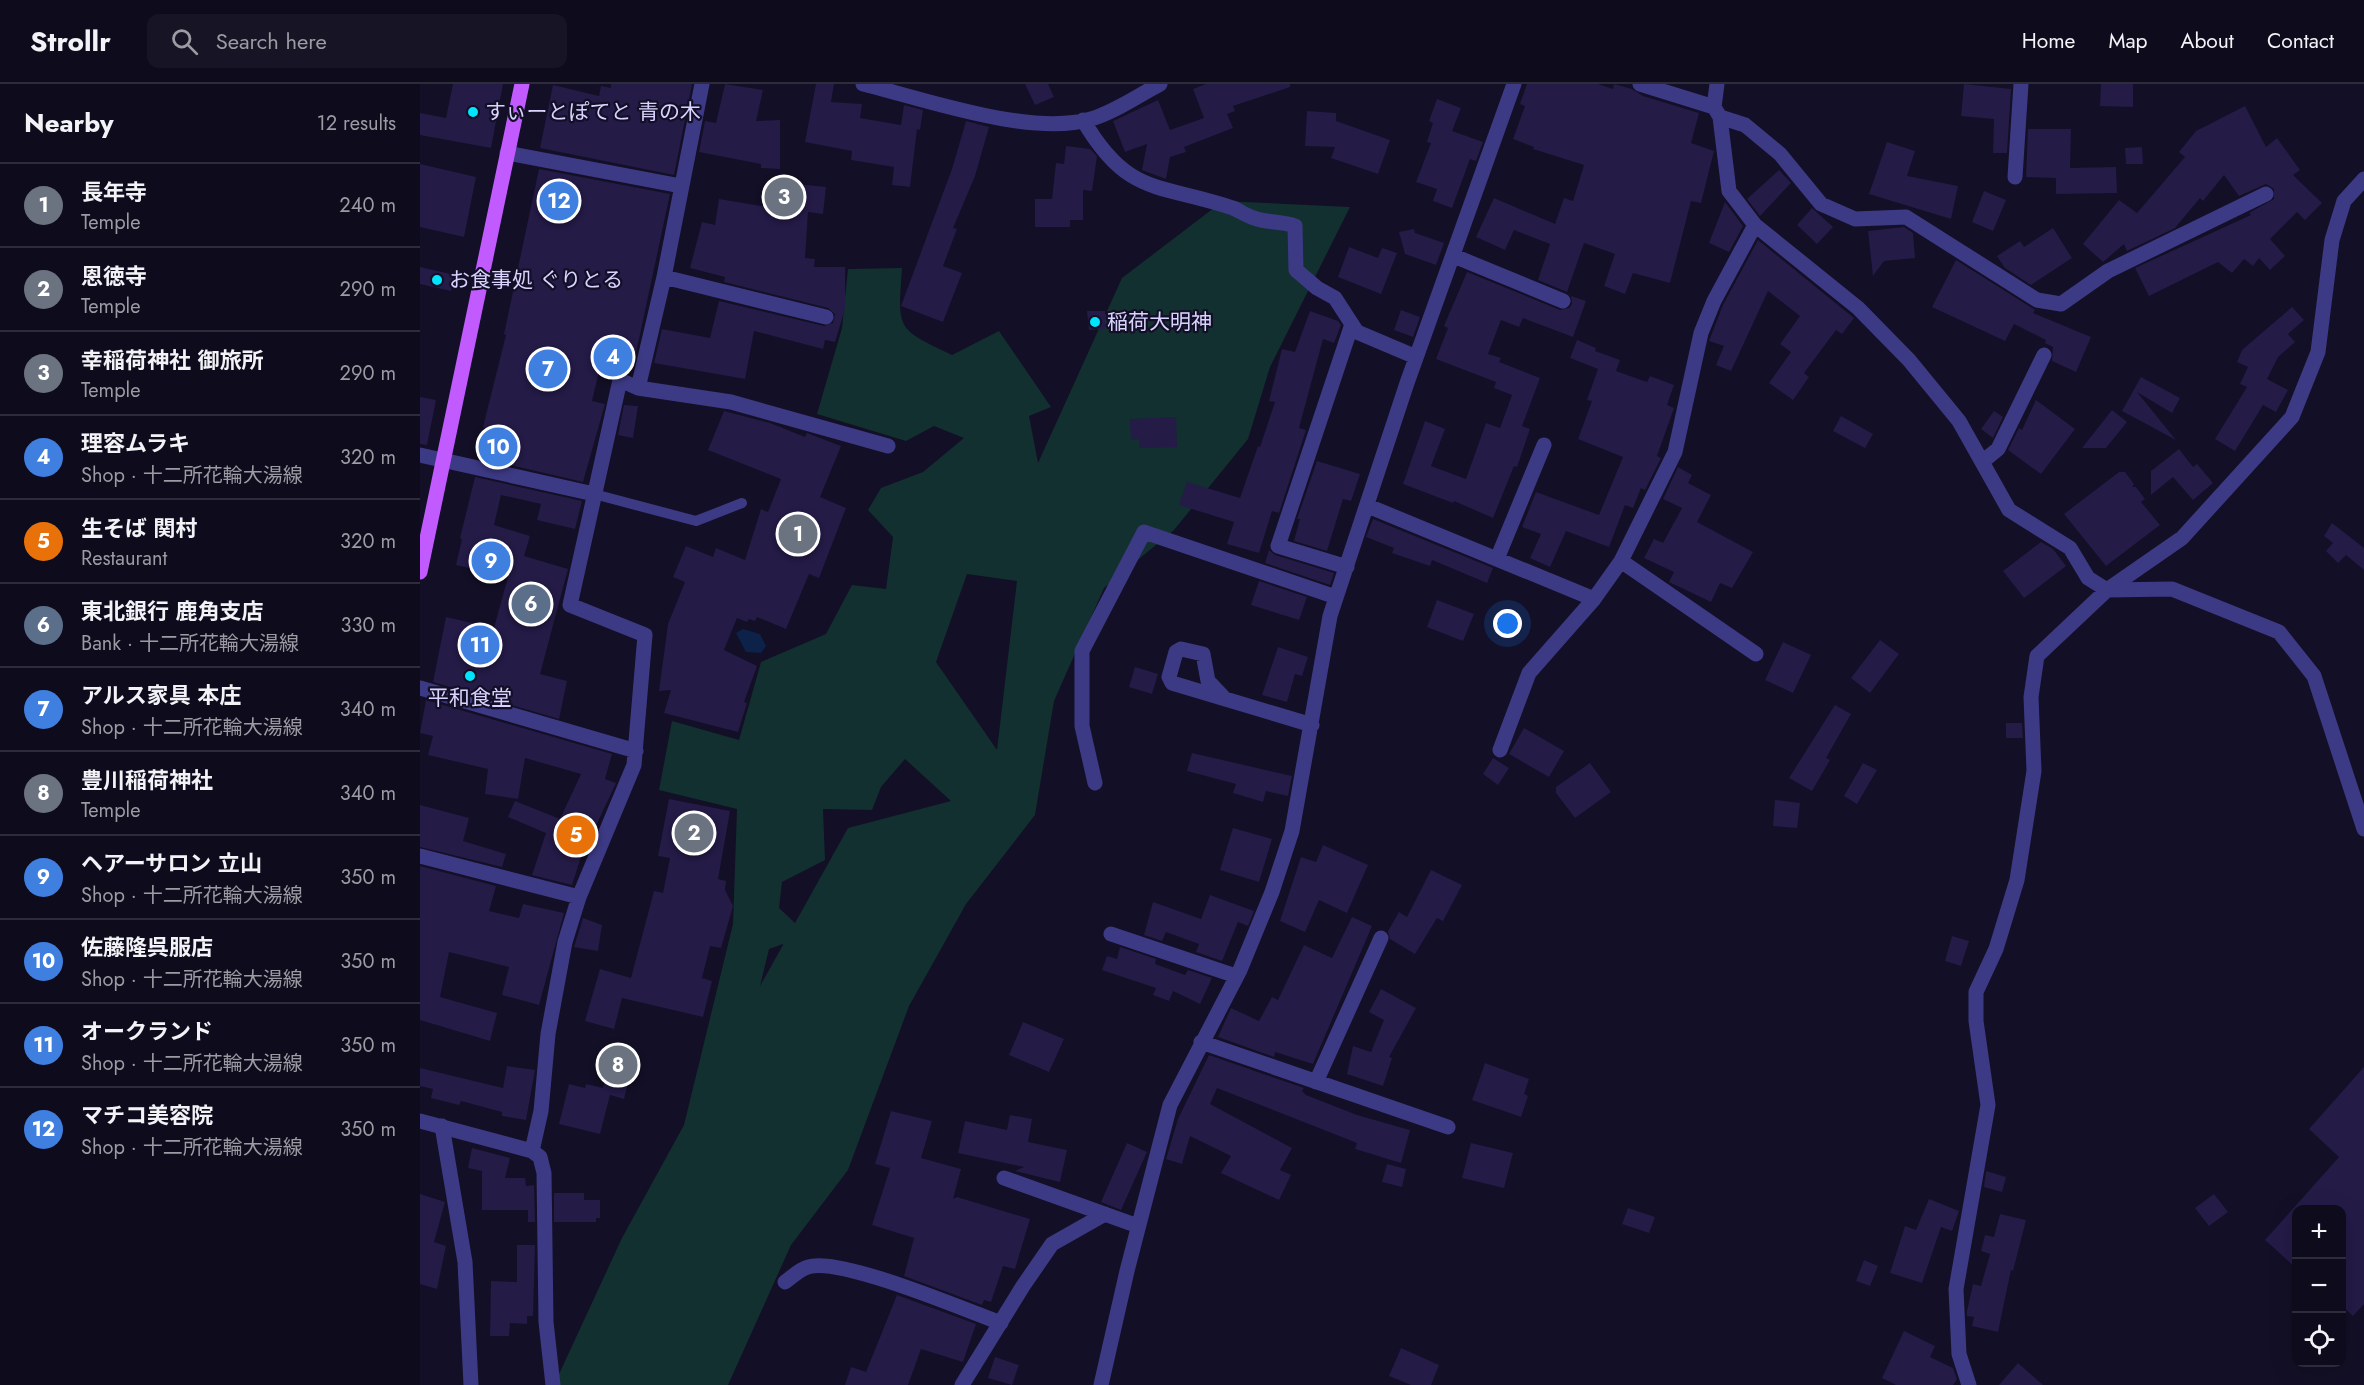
<!DOCTYPE html>
<meta charset="utf-8">
<style>
:root{--surface:#0e0b1c;--page:#171425;--text:#f1f3f6;--muted:#9b9ba3;--line:#2e2b3b;--accent:#00e5ff}
body{margin:0;font-family:Jost,"Noto Sans JP",sans-serif;background:var(--page);color:var(--text)}
.controls{position:absolute;right:18px;bottom:18px;display:grid;overflow:hidden;border-radius:12px;box-shadow:0 6px 24px #0002}
.controls button{width:54px;height:54px;display:grid;place-items:center;padding:0;border:0;border-bottom:2px solid var(--line);background:var(--surface);color:var(--text);font:30px sans-serif}
.you{position:absolute;left:1088px;top:540px;width:21px;height:21px;margin:-15px;border:4px solid #fff;border-radius:50%;background:#1a73e8;box-shadow:0 0 0 9px #1a73e833}
.badge{display:grid;place-items:center;width:39px;height:39px;border-radius:50%;background:var(--accent);color:#fff;font-size:20px;font-weight:700}
.pin{position:absolute;translate:-50% -50%;border:3px solid #fff;box-shadow:0 2px 6px #0006}
.list{margin:0;padding:0;list-style:none}
h2{display:flex;justify-content:space-between;align-items:center;height:78px;margin:0;padding:0 24px;font-size:26px}
h2 small{font-size:20px;font-weight:400;color:var(--muted)}
.list li{display:grid;grid-template-columns:39px 1fr auto;gap:18px;align-items:center;box-sizing:border-box;height:84px;padding:0 24px;border-top:2px solid var(--line)}
.list b{display:block;font-size:22px;white-space:nowrap}
.list p{margin:0;font-size:20px;white-space:nowrap;color:var(--muted)}
.list em{font-size:20px;font-style:normal;color:var(--muted)}
.icon{flex:none;width:33px;height:33px;fill:none;stroke:currentColor;stroke-width:2;stroke-linecap:round;stroke-linejoin:round}
.map{position:relative;flex:none;width:1944px;height:1301px;overflow:hidden}
header{display:flex;align-items:center;gap:36px;box-sizing:border-box;height:84px;padding:0 30px;background:var(--surface);border-bottom:2px solid var(--line)}
header strong{font-size:28px}
nav{display:flex;gap:33px;margin-inline-start:auto;font-size:21px}
.search{width:420px;height:54px;background:var(--page);display:flex;align-items:center;gap:15px;box-sizing:border-box;padding:0 21px;border-radius:12px;color:var(--muted);font-size:22px}
main{display:flex}
aside{flex:1;background:var(--surface)}
.map>svg:first-child{display:block}
</style>
<header>
<strong>Strollr</strong>
<div class="search"><svg class="icon" aria-label="search" viewBox="0 0 24 24"><circle cx="10" cy="10" r="6"/><path d="M15 15l6 6"/></svg>Search here</div>
<nav><a>Home</a><a>Map</a><a>About</a><a>Contact</a></nav>
</header>
<main>
<aside>
<h2>Nearby<small>12 results</small></h2>
<ul class="list">
<li><span class="badge" style="background:#6b7280">1</span><div><b>長年寺</b><p>Temple</p></div><em>240 m</em></li>
<li><span class="badge" style="background:#6b7280">2</span><div><b>恩徳寺</b><p>Temple</p></div><em>290 m</em></li>
<li><span class="badge" style="background:#6b7280">3</span><div><b>幸稲荷神社 御旅所</b><p>Temple</p></div><em>290 m</em></li>
<li><span class="badge" style="background:#3f7fe0">4</span><div><b>理容ムラキ</b><p>Shop · 十二所花輪大湯線</p></div><em>320 m</em></li>
<li><span class="badge" style="background:#e8710a">5</span><div><b>生そば 関村</b><p>Restaurant</p></div><em>320 m</em></li>
<li><span class="badge" style="background:#5c6f8a">6</span><div><b>東北銀行 鹿角支店</b><p>Bank · 十二所花輪大湯線</p></div><em>330 m</em></li>
<li><span class="badge" style="background:#3f7fe0">7</span><div><b>アルス家具 本庄</b><p>Shop · 十二所花輪大湯線</p></div><em>340 m</em></li>
<li><span class="badge" style="background:#6b7280">8</span><div><b>豊川稲荷神社</b><p>Temple</p></div><em>340 m</em></li>
<li><span class="badge" style="background:#3f7fe0">9</span><div><b>ヘアーサロン 立山</b><p>Shop · 十二所花輪大湯線</p></div><em>350 m</em></li>
<li><span class="badge" style="background:#3f7fe0">10</span><div><b>佐藤隆呉服店</b><p>Shop · 十二所花輪大湯線</p></div><em>350 m</em></li>
<li><span class="badge" style="background:#3f7fe0">11</span><div><b>オークランド</b><p>Shop · 十二所花輪大湯線</p></div><em>350 m</em></li>
<li><span class="badge" style="background:#3f7fe0">12</span><div><b>マチコ美容院</b><p>Shop · 十二所花輪大湯線</p></div><em>350 m</em></li>
</ul>
</aside>
<div class="map">
<svg width="1944" height="1301" viewBox="0 0 1944 1301">
<rect width="100%" height="100%" fill="#130f26"/>
<path fill="#12302f" fill-rule="evenodd" d="M803,117L930,123L850,283L828,355L754,446L684,504L634,617L615,731L546,820L489,922L428,1086L371,1161L308,1301H134L202,1154L264,1041L313,840L317,725L239,706L252,637L319,656L341,578L406,550L432,501L466,505L473,453L448,426L461,404L503,388L544,354L514,342L486,357L397,330L422,244L428,185L482,184C478,246 475,244 532,271L579,247L631,323L609,332L618,379L702,194ZM547,490L597,497L577,666L516,578ZM485,675L531,717L428,744L375,839L359,824L362,798L405,776L403,725L452,726L461,703ZM363,860V861L340,902L349,865Z"/>
<path fill="#0c2248" d="M323,545L340,550L346,562L341,569L326,568L316,549Z"/>
<path fill="#241b47" d="M33,0H83L71,64L0,51V29L26,34Z
M191,0H272L254,91L120,64L133,1L179,12L181,2L191,4Z
M305,0L343,6L336,37L360,36V85L341,84V80L279,68L285,37L296,39Z
M396,0H414L411,18L442,20L440,34L481,41L484,21L503,26L500,46L497,45L490,103L472,101L474,83L431,76L432,67L385,58Z
M605,0H628L634,13L615,21Z
M786,0H870V3L813,22L815,27L807,30L813,44L764,63L766,68L750,73L746,95L722,86L727,60L705,68L693,37L738,16L750,46L784,34L773,5Z
M1107,0H1178L1193,5L1194,0L1212,5L1223,12L1279,29L1271,59L1294,67L1281,119L1271,117L1250,199L1213,189L1205,210L1184,202L1195,170L1164,159L1147,208L1118,196L1130,160L1094,146L1085,166L1056,153L1074,114L1135,140L1144,114L1153,117L1164,81L1113,65L1114,63L1093,55L1105,22L1100,20Z
M1544,0L1591,5L1587,69H1573L1574,35L1541,32Z
M1681,0H1713V23L1680,22Z
M1017,15L1041,24L1032,47L1063,58L1056,77L1050,75L1032,124L1013,117L1017,105L996,98L1011,59L1007,58L1013,39L1009,37Z
M1825,22L1846,63L1857,54L1880,86L1873,91L1902,119L1885,136L1877,128L1850,155L1865,172L1850,186L1839,174L1833,182L1824,175L1812,189L1798,178L1729,212L1715,184L1831,131L1829,129L1854,115V105L1846,100L1819,112L1804,91L1783,117L1780,114L1755,144L1707,167L1704,160L1683,178L1663,160L1699,116L1717,129L1765,73L1759,68L1776,47Z
M887,27L916,29V37L970,56L958,90L911,74L915,63L885,62Z
M546,37L569,43L555,92L533,144L537,145L523,182L542,189L523,238L481,222L532,85Z
M1608,45H1651L1650,84L1696,83L1697,109L1636,110V94L1606,93Z
M1467,58L1495,67L1487,92L1538,102L1531,135L1449,110Z
M646,62L670,65L677,72L672,107L663,106V136H650V143H615V115H632L636,79L644,80Z
M1722,63L1723,80H1706L1705,64Z
M0,80L56,93L44,153L0,143Z
M119,85L250,110L213,283L182,275L172,317L185,320L163,398L60,374L66,344L63,343L86,251L84,250Z
M1359,86L1371,99L1340,132L1327,115Z
M377,100L406,103L403,130L388,128L385,174L395,175L394,183H425V225L415,258L405,256L403,265L334,247L325,295L234,279L242,245L290,254L299,217L404,242L413,239L415,230L408,224L304,198L305,193L270,184L282,138L295,141L299,115L360,125V133L371,134Z
M1564,107L1586,116L1573,147L1552,138Z
M1305,118L1323,142L1309,168L1289,159Z
M1392,124L1413,143L1397,160L1377,141Z
M1484,143L1493,149L1495,174L1464,177L1453,192L1448,147Z
M1633,144L1652,174L1611,201L1585,184L1577,172L1600,157L1604,163Z
M994,145L995,149L1024,159L1016,181L985,170L979,148Z
M1338,156L1434,234L1422,250L1416,246L1384,289L1389,293L1373,316L1349,299L1371,268L1360,260L1380,232L1348,207L1311,287L1296,281L1304,262L1289,257L1303,221Z
M929,163L958,174L962,164L977,169L961,210L918,193Z
M1536,176L1615,226L1613,229L1671,253L1656,288L1632,277L1633,263L1625,259L1626,256L1594,240L1585,257L1512,223Z
M0,183L35,191L31,207L0,200Z
M1047,188L1140,226L1149,224L1152,220L1151,212L1166,217L1153,253L1103,234L1099,243L1081,236L1068,270L1081,274L1079,278L1120,294L1102,342L1110,345L1097,383L1094,382L1073,434L1034,417L1033,419L983,400L1005,337L1025,345L1011,382L1046,395L1066,339L1080,344L1092,311L1074,304L1076,298L1016,275L1028,244L1024,242Z
M1872,223L1884,236L1868,250L1875,258L1858,273L1847,295L1868,306L1856,328L1843,321L1815,367L1795,355L1827,303L1820,300L1828,283L1817,278L1822,266Z
M981,226L1000,233L993,253L974,246Z
M667,227H685V245L669,246Z
M890,227L918,237L921,241L914,259L903,255L879,344L886,346L859,429L852,427L839,469L807,460L814,438L759,421L767,398L820,414L838,362L840,363L855,318L849,317L862,265L875,268Z
M1157,256L1176,264L1175,267L1200,276L1196,287L1227,298L1230,292L1254,301L1247,321L1254,324L1237,372L1241,374L1225,406L1221,404L1213,424L1205,421L1189,463L1146,447L1130,483L1110,474L1121,450L1102,443L1116,408L1179,431L1203,373L1158,355L1172,317L1167,316L1178,285L1150,274Z
M1721,293L1760,314L1752,329L1717,308L1756,356L1702,327Z
M0,313L16,316L7,361L0,360Z
M1616,316L1655,345L1621,390L1588,366L1599,344L1602,346Z
M204,321L218,322L213,354L198,351Z
M1692,326L1707,338L1686,364H1662Z
M304,327L350,339L385,353L387,349L392,351L421,362L400,413L426,424L399,494L389,490L366,545L337,533L335,537L329,535L327,538L317,534L304,566L337,582L324,618L327,619L318,648L244,629L251,606L239,607L248,540L265,498L253,493L266,462L293,473L296,464L325,476L341,425L348,428L361,395L288,366Z
M1574,327L1583,333L1573,354L1561,345Z
M1421,332L1453,350L1445,364L1413,347Z
M756,333L757,363L719,364V355L711,356L710,335Z
M1759,365L1773,383L1777,380L1793,399L1773,416L1753,393L1731,411V387Z
M897,377L940,390L931,417L923,415L907,467L874,457L880,435H877Z
M1258,383L1272,391L1268,399L1291,411L1277,438L1333,468L1312,504L1300,499L1291,518L1249,498L1254,488L1224,474L1234,455L1243,459L1262,424L1243,415Z
M1699,388H1705L1714,400L1712,403H1716L1725,415L1721,418L1740,441L1686,482L1644,430Z
M55,393L162,417L155,445L117,436L121,420L81,411L74,441L110,452L104,472L148,485L120,590L147,597L139,635L13,598L26,533L74,544L88,493L36,481L42,455L40,454Z
M953,435L1073,484L1067,499L1012,476L1010,482L972,469L974,464L946,453Z
M1912,439L1944,464V486L1926,471L1918,479L1906,467L1913,459L1904,452Z
M1621,458L1633,465L1646,482L1604,514L1583,487Z
M849,466L855,471L914,489L910,501L845,479Z
M839,497L887,513L879,536L831,521Z
M1017,516L1054,530L1043,557L1007,543Z
M1460,556L1479,570L1450,609L1431,594Z
M1363,558L1391,571L1373,609L1345,596Z
M858,563L888,573L882,592L875,590L867,618L842,611Z
M715,583L738,590L732,610L709,603Z
M6,616L192,670L185,695L196,699L175,744L171,742L152,801L112,791L126,749L88,733L95,717L140,735L161,690L105,674L98,715L65,710L68,685L8,671L13,652L0,649Z
M1415,621L1431,630L1406,674L1410,676L1392,707L1369,694Z
M1586,639H1602L1603,654H1586Z
M1104,644L1144,667L1129,693L1089,670Z
M772,669L872,692L868,712L846,707L843,718L813,709L816,700L767,687Z
M1073,674L1089,684L1078,701L1063,690Z
M1170,679L1191,708L1155,734L1136,709V703Z
M1443,679L1457,686L1437,720L1424,712Z
M249,715L310,727L298,795L306,797L305,806L313,822L301,864L290,862L282,894L292,897L283,933L202,914L194,945L165,937L180,885L211,894L234,807L243,809L250,774L238,772Z
M1355,716L1380,719L1377,744L1353,742Z
M0,721L49,734L43,757L86,770L82,783L0,763Z
M813,744L852,755L839,798L800,786Z
M903,761L948,781L927,829L899,816L885,848L860,837L881,773L896,778Z
M0,782L76,802L69,827L99,834L103,820L144,829L119,921L82,911L89,883L29,868L20,913L77,929L70,957L0,936Z
M1011,786L1042,801L1023,837L1017,834L995,870L970,855L968,847L979,828L987,833Z
M790,811L834,827L828,842L818,838L802,877L776,868L779,860L746,848L742,857L724,851L733,818L781,835Z
M932,833L952,842L893,980L855,968L854,973L798,953L811,924L839,937L852,913L858,916L884,861L912,874Z
M163,834L182,841L178,867L154,863Z
M1532,852L1549,857L1541,882L1525,877Z
M700,863L736,875L735,880L765,891L768,886L792,894L780,920L753,907L749,917L733,911L736,904L682,886L687,872L697,875Z
M961,905L996,924L969,973L972,974L963,1002L927,990L933,962L951,968L964,936L949,928Z
M603,938L644,955L629,988L589,971Z
M789,971L884,1004L882,1007L886,1011L937,1031L990,1046L981,1079L935,1065L937,1059L797,1004L790,1020L872,1064L860,1086L871,1091L859,1116L801,1089L811,1072L770,1052L762,1080L746,1075L758,1035Z
M189,977L212,982L204,1015L190,1011L180,1050L139,1040L149,1000L165,1004L166,1000L183,1004Z
M1065,979L1109,995L1104,1010L1108,1012L1101,1033L1052,1016Z
M87,982L115,986L106,1036L82,1032V1028L41,1017L39,1021L11,1014L13,1005L0,1002V984L83,1004Z
M1944,983V1220L1933,1232L1922,1222V1125H1876V1184L1845,1156L1919,1073L1889,1045Z
M471,1027L512,1037L501,1074L541,1085L533,1115L537,1113L610,1135L595,1185L583,1182L571,1218L564,1216L562,1221L484,1192L494,1154L452,1141L470,1084L455,1080Z
M590,1031L612,1035L608,1058L647,1066L640,1098L595,1087L604,1083L538,1069L545,1037L587,1046Z
M707,1059L727,1068L701,1126L681,1118Z
M1051,1059L1093,1069L1084,1104L1042,1094Z
M52,1064L90,1074L85,1094H105L106,1102L114,1101L115,1138H108V1126H62V1087L48,1084Z
M967,1080L986,1085L982,1103L962,1098Z
M1566,1087L1586,1093L1582,1108L1564,1103Z
M134,1109H164V1116H180V1134H176V1138H134Z
M0,1110L25,1118L14,1158L26,1162L17,1205L0,1200Z
M1794,1110L1808,1128L1789,1142L1775,1124Z
M1509,1115L1539,1127L1532,1147L1521,1143L1502,1199L1470,1189L1485,1142L1496,1146Z
M1208,1124L1235,1133L1229,1149L1202,1140Z
M1580,1130L1606,1136L1593,1187L1591,1186L1578,1248L1552,1242L1554,1233L1547,1232V1227L1553,1200L1561,1202L1570,1170L1561,1167L1565,1151L1574,1153Z
M97,1161H115L113,1232H107V1240L90,1239L89,1252H70L71,1197L97,1198Z
M1444,1176L1458,1182L1450,1202L1436,1197Z
M477,1211L556,1240L543,1278L501,1265L488,1301H425L431,1283L446,1288Z
M1484,1247L1515,1262L1510,1273L1533,1284L1537,1295L1533,1301H1476L1462,1294Z
M981,1264L1019,1281L1011,1301H991L969,1292Z
M575,1273L599,1281L592,1301L568,1294Z
M1598,1279L1623,1301H1579Z"/>
<g fill="none" stroke-linecap="round" stroke-linejoin="round">
<path stroke="#3d3a85" stroke-width="10" d="M174,410L276,437L322,419"/>
<path stroke="#3d3a85" stroke-width="15" d="M443,0C504,15 611,53 671,35C695,28 719,11 740,0
M1220,0L1294,23
M1297,0L1294,23L1300,33L1309,107L1335,141L1438,224L1489,276L1539,337L1589,426L1650,464L1668,494L1687,506L1752,505L1859,548L1894,592L1944,745
M1300,33L1325,41L1360,70L1401,120L1435,135L1486,133L1617,216L1641,220L1688,187L1846,110
M663,36C708,113 739,99 813,124C820,127 827,132 834,134C847,139 862,137 875,142L876,186L897,204L915,214L937,248L996,273
M87,69L261,102
M1595,93L1601,0
M1034,172L1143,217
M244,193L406,233
M218,304L311,318L468,362
M0,371L174,410
M1562,378L1578,365L1624,271
M948,422L1174,515L1201,477L1255,368L1281,249L1294,217L1335,141
M1077,475L1124,361
M1201,477L1336,570
M927,483L858,462L932,240
M0,604L216,667
M805,615L788,597L783,570L761,565L756,568L749,593L752,599L892,641
M1080,666L1109,589L1174,515
M675,699L662,642V567L724,448L916,513
M0,772L159,813
M691,850L816,892
M781,958L1028,1043
M896,998L961,854
M0,1037L112,1067L121,1027L128,950L145,858L159,813L214,681L225,551L150,521L200,296L218,304L244,193L282,0
M112,1067L120,1073L124,1089L126,1238L133,1301
M584,1094L718,1142
M365,1198C372,1193 380,1185 388,1183C419,1172 545,1226 581,1239
M542,1301L603,1202L632,1160L685,1130
M681,1301L707,1187L750,1021L820,886L852,808L872,747L910,532L987,299L1094,0
M1549,1301L1539,1270L1536,1205L1568,1021L1556,937V908L1576,865L1597,796L1614,687L1611,613L1617,572L1687,506L1762,454L1872,333L1898,268L1912,156L1924,117L1944,95"/>
<path stroke="#3d3a85" stroke-width="15" d="M22,1042L45,1178L51,1301"/>
<path stroke="#c25bff" stroke-width="15" d="M0,488L102,0"/>
</g>
<g fill="#00e5ff" stroke="#130f26" stroke-width="2">
<circle cx="53" cy="28" r="6"/>
<circle cx="17" cy="196" r="6"/>
<circle cx="675" cy="238" r="6"/>
<circle cx="50" cy="592" r="6"/>
</g>
<g text-anchor="middle" stroke-width="4.5" stroke-linejoin="round" paint-order="stroke">
<g font-size="21" fill="#d9d4ff" stroke="#130f26" text-anchor="start">
<text x="65" y="35">すぃーとぽてと 青の木</text>
<text x="29" y="203">お食事処 ぐりとる</text>
<text x="687" y="245">稲荷大明神</text>
<text x="50" y="621" text-anchor="middle">平和食堂</text>
</g>
</g>
</svg>
<div class="controls">
<button>+</button>
<button>−</button>
<button><svg class="icon" aria-label="locate" viewBox="0 0 24 24"><circle cx="12" cy="12" r="6"/><path d="M12 2v4M12 18v4M2 12h4M18 12h4"/></svg></button>
</div>
<div class="you"></div>
<div class="pin badge" style="left:378px;top:450px;background:#6b7280">1</div>
<div class="pin badge" style="left:274px;top:749px;background:#6b7280">2</div>
<div class="pin badge" style="left:364px;top:113px;background:#6b7280">3</div>
<div class="pin badge" style="left:193px;top:273px;background:#3f7fe0">4</div>
<div class="pin badge" style="left:156px;top:751px;background:#e8710a">5</div>
<div class="pin badge" style="left:111px;top:520px;background:#5c6f8a">6</div>
<div class="pin badge" style="left:128px;top:285px;background:#3f7fe0">7</div>
<div class="pin badge" style="left:198px;top:981px;background:#6b7280">8</div>
<div class="pin badge" style="left:71px;top:477px;background:#3f7fe0">9</div>
<div class="pin badge" style="left:78px;top:363px;background:#3f7fe0">10</div>
<div class="pin badge" style="left:60px;top:561px;background:#3f7fe0">11</div>
<div class="pin badge" style="left:139px;top:117px;background:#3f7fe0">12</div>
</div>
</main>
